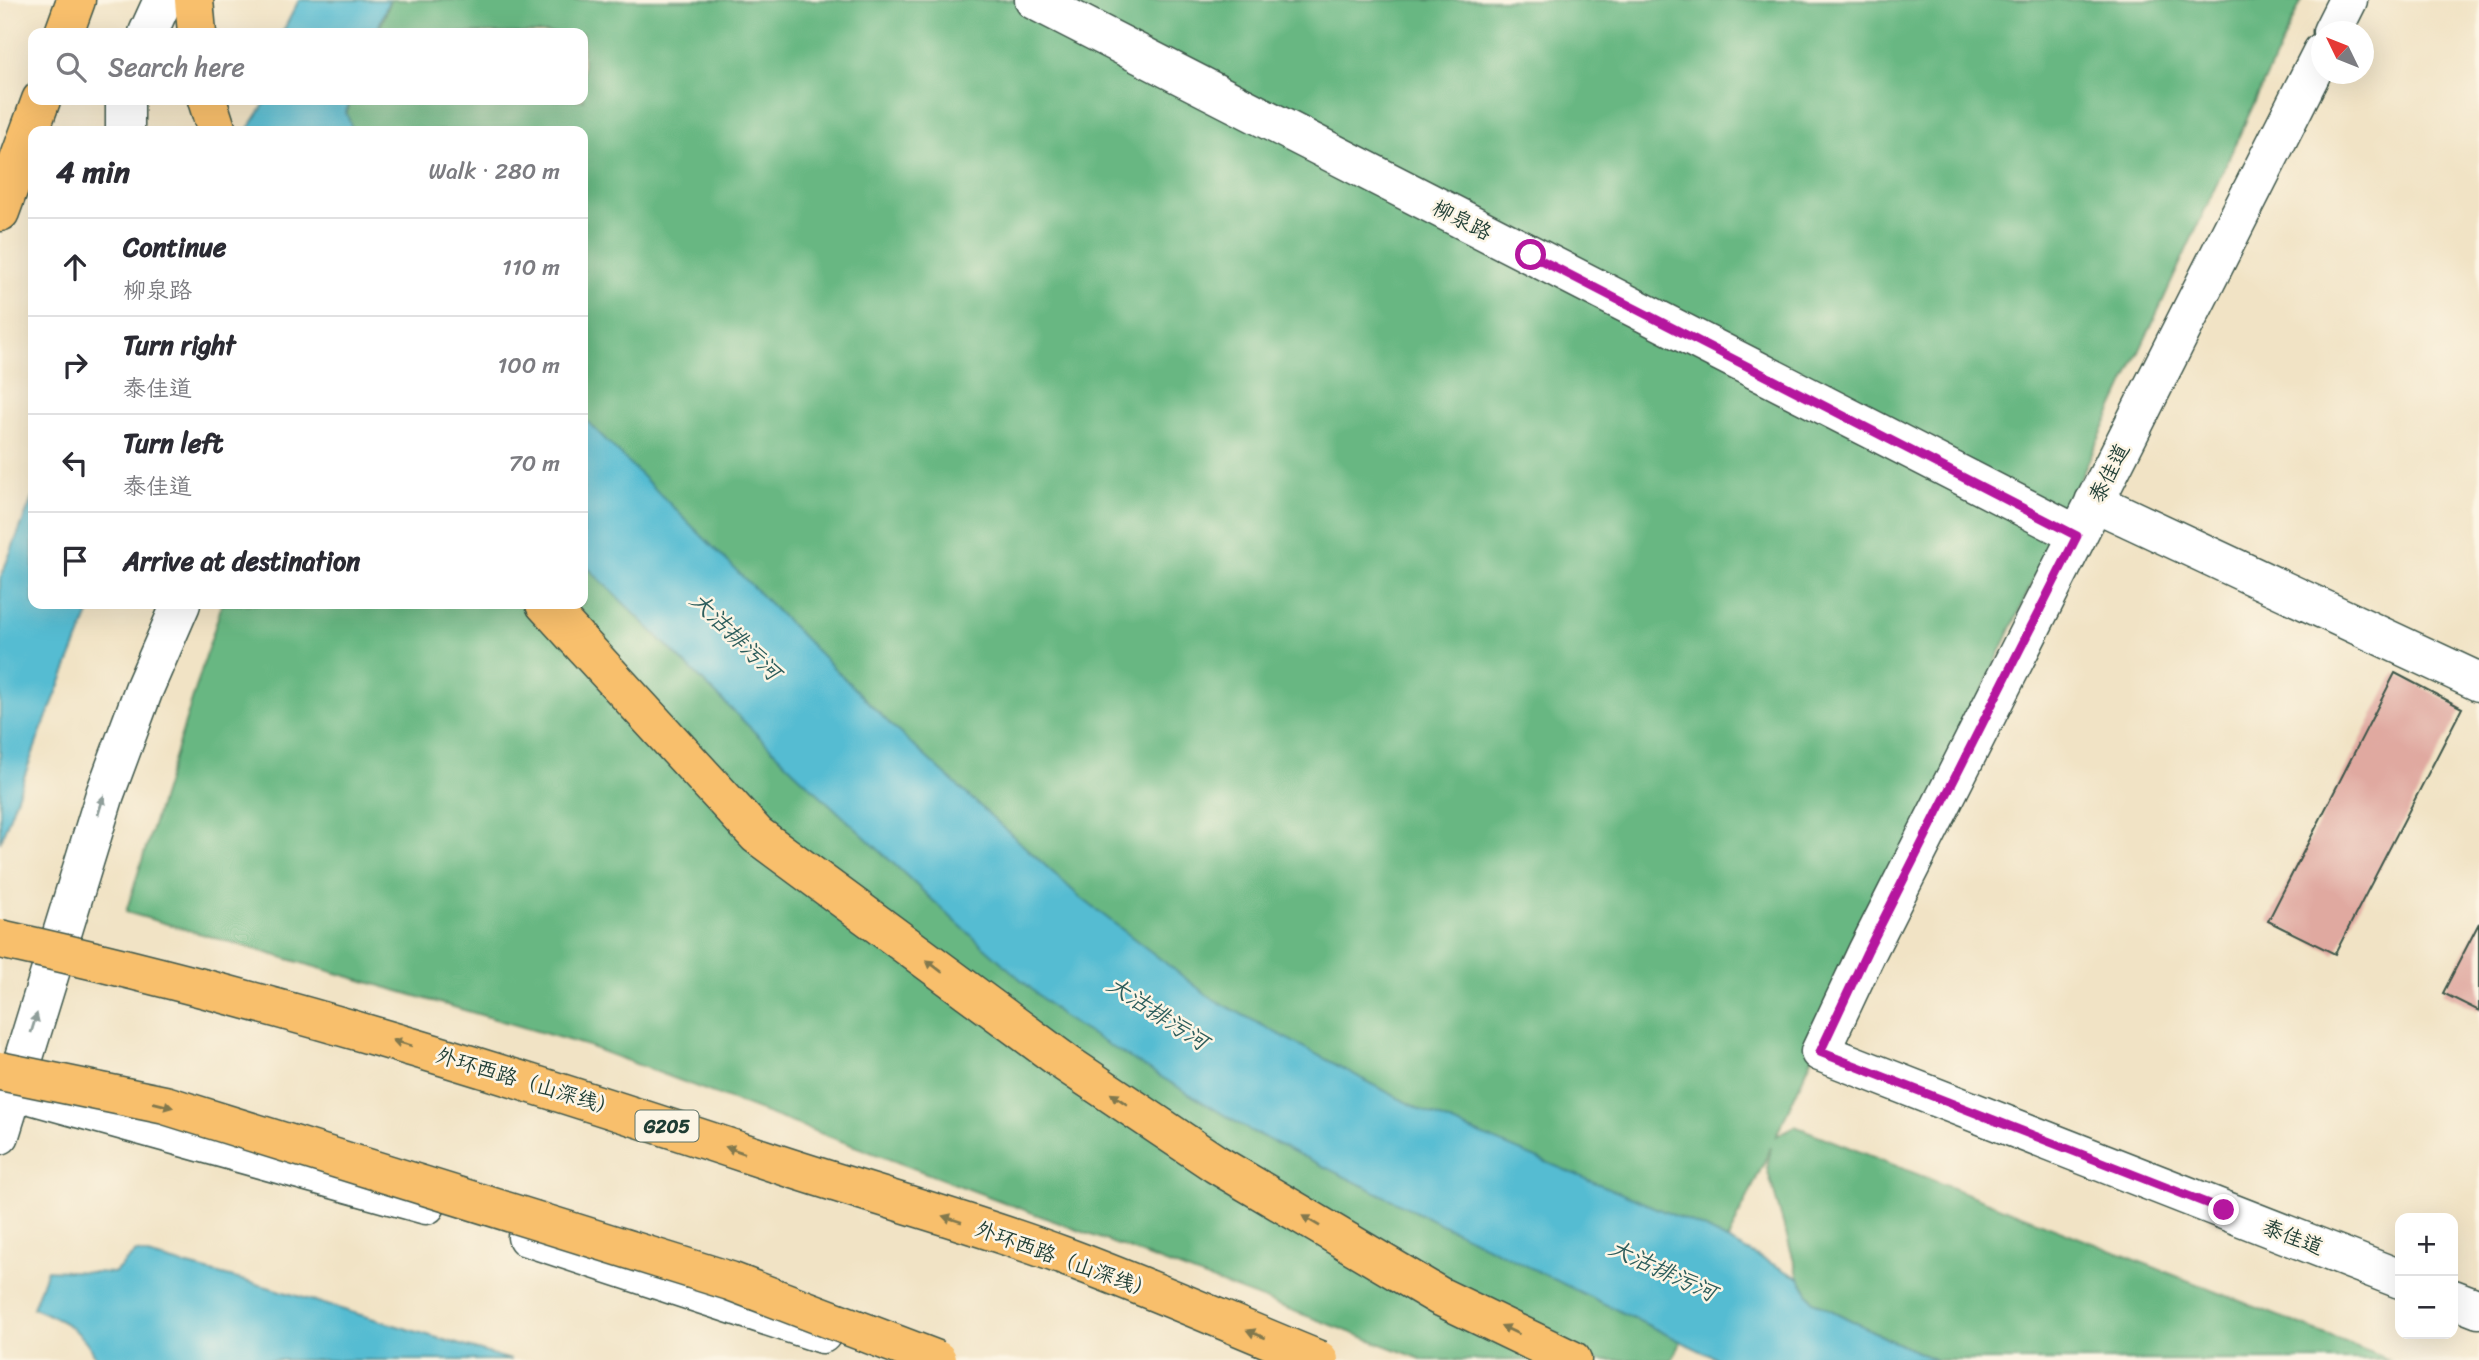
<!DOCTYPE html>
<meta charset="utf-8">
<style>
:root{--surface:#fff;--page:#f7f7f7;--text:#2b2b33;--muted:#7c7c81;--line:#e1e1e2}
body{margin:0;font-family:Sriracha,"LXGW WenKai TC",sans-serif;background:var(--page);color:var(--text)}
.controls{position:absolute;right:21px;bottom:21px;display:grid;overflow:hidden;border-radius:14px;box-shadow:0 7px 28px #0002}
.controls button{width:63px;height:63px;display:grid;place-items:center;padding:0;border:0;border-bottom:2px solid var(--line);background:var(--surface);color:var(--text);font:35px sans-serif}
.compass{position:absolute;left:2311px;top:21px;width:63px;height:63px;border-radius:50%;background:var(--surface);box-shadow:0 7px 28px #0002;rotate:313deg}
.stop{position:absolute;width:21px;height:21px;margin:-16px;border:5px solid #b5179e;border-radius:50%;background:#fff}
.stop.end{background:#b5179e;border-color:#fff;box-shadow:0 2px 7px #0008}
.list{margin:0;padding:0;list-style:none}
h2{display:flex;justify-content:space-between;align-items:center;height:91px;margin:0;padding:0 28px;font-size:30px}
h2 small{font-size:23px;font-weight:400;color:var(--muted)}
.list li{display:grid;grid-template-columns:46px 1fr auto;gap:21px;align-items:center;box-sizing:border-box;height:98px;padding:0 28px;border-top:2px solid var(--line)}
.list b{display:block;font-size:26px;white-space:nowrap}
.list p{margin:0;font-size:23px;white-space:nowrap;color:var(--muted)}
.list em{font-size:23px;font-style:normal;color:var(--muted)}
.icon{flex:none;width:38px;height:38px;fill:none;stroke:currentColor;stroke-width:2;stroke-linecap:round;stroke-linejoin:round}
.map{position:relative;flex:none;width:2479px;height:1360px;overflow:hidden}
.search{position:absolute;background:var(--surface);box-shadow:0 7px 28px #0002;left:28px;top:28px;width:560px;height:77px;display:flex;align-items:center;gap:18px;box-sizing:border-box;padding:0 24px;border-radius:14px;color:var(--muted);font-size:26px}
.panel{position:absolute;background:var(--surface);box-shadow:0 7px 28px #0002;left:28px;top:126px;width:560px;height:483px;border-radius:14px}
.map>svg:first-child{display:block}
</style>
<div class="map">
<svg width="2479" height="1360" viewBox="0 0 2479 1360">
<rect width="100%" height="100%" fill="#fcf5e5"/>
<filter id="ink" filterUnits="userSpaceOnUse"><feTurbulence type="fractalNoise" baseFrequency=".0143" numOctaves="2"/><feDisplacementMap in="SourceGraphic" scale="14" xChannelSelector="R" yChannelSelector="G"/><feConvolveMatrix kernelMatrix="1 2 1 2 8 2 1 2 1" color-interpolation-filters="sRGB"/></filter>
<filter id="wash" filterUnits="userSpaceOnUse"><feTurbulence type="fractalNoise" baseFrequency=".00686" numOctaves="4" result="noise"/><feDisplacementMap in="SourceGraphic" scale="28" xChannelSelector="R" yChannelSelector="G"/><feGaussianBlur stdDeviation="1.57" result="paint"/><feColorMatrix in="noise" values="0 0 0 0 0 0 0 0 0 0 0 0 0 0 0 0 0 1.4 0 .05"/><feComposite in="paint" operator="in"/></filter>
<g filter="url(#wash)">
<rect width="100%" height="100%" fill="#f1e3c5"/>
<path fill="#68b782" stroke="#447a5b" stroke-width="2" d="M391,0H2302L1776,1136L1795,1126L2390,1360H1936L1890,1340L1813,1301L1799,1278L1767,1168L1771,1147L1672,1360H1424L588,1046L126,912L222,604H583V131H341L351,100H583V33H378Z"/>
<path fill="#54bcd2" stroke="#3a7c83" stroke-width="2" d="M299,0H389L376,33H282Z
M267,100H350L346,112L353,131H247Z
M583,417L894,728L1080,897L1211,998L1419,1109L1704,1228L1799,1278L1813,1301L1890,1340L1936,1360H1719L1249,1130L1064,1018L955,921L792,769L583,563Z
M33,496V604H93L41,731L0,843V579Z
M136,1252L264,1286L511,1360H97C84,1330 62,1320 33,1308L47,1270L114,1273Z"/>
<g id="blocks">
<path fill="#e0a9a0" d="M2395,673L2462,708L2335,954L2268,921Z
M2479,923V1011L2443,993Z"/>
</g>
</g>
<g filter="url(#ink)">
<use href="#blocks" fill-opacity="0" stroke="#3e564a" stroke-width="2"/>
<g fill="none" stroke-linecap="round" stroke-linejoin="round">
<g stroke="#3e564a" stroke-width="41">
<path id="minor" d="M1034,0L2078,535
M2332,32L2348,0
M148,33L163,0
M2322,52L1867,952L1820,1052L2400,1279
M125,100V131
M2094,502L2479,682
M13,1090L426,1205
M0,1135L105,794L144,689L181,604
M527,1237L822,1334
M2453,1299L2479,1309"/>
</g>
<g stroke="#3e564a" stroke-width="41">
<path id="highway" d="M194,0L197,33
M64,33L76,0
M207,100L217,131
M0,212L41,100
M545,604L757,835L1067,1064L1216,1164L1439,1296L1572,1360"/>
</g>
<use href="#minor" stroke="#fff" stroke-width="38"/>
<use href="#highway" stroke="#f8bf6c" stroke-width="38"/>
<g stroke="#3e564a" stroke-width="41" stroke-linecap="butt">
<path id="highway-bridge" d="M0,939C259,996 511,1075 763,1159C861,1192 964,1219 1061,1255C1148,1287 1233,1325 1319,1360
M0,1071L165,1105L730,1281L937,1360"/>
</g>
<use href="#highway-bridge" stroke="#f8bf6c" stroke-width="38"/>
</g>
<defs><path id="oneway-solid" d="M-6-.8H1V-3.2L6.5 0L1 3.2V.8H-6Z" transform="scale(1.75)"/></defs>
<g fill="#8f9e9a">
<use href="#oneway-solid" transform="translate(101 805) rotate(-73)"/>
<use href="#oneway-solid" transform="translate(34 1023) rotate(-73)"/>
</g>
<g fill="#81784d">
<use href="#oneway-solid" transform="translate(934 966) rotate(-143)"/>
<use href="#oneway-solid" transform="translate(402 1043) rotate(-164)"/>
<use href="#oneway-solid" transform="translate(1119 1099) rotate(-146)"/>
<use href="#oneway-solid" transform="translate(163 1105) rotate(14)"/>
<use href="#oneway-solid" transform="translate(735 1150) rotate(-161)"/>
<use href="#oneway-solid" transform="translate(952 1219) rotate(-162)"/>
<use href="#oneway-solid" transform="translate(1311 1221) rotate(-149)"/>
<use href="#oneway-solid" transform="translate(1510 1330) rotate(-154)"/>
<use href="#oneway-solid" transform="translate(1256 1334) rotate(-158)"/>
</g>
</g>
<g fill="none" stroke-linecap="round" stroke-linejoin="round" filter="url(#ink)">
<path stroke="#b5179e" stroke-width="9" d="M1531,255L2077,536L1867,952L1820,1052L2224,1210"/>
</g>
<g text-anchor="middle" stroke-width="5" stroke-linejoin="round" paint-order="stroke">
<rect fill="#fcf5e5" stroke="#617469" stroke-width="2" x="635.5" y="1110.5" width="63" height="31" rx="5"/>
<g font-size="19" font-weight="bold" fill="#1f3d34">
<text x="667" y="1133">G205</text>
</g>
<g font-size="21" fill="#1f3d34" stroke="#fcf5e5">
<text transform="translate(1462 220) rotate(27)" y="7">柳泉路</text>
<text transform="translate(2109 473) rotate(-63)" y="7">泰佳道</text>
<text transform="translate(527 1082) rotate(17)" y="7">外环西路（山深线）</text>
<text transform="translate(2293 1237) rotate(21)" y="7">泰佳道</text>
<text transform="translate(1065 1260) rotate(20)" y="7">外环西路（山深线）</text>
</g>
<g font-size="23" font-style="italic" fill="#2c5d5c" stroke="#fcf5e5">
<text transform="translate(736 636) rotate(44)" y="8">大沽排污河</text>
<text transform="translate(1158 1013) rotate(33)" y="8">大沽排污河</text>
<text transform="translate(1663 1270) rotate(25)" y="8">大沽排污河</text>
</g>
</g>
</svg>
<div class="controls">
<button>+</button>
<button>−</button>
</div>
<svg class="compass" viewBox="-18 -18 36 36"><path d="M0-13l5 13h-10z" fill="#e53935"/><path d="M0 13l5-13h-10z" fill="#7c7c81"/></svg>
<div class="stop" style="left:1531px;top:255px"></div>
<div class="stop end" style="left:2224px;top:1210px"></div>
<div class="search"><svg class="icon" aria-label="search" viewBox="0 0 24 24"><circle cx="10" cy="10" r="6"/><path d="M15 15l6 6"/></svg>Search here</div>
<section class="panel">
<h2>4 min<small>Walk · 280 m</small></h2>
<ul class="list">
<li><svg class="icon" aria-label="ahead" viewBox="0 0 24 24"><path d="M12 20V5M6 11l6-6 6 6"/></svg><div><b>Continue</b><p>柳泉路</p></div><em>110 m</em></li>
<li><svg class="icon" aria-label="right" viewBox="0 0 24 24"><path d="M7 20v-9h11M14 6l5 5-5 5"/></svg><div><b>Turn right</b><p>泰佳道</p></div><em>100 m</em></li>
<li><svg class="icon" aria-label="left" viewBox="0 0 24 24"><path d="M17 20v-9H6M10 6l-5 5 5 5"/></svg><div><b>Turn left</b><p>泰佳道</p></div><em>70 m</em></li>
<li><svg class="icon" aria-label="arrive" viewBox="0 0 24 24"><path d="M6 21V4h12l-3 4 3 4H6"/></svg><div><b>Arrive at destination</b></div></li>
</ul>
</section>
</div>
